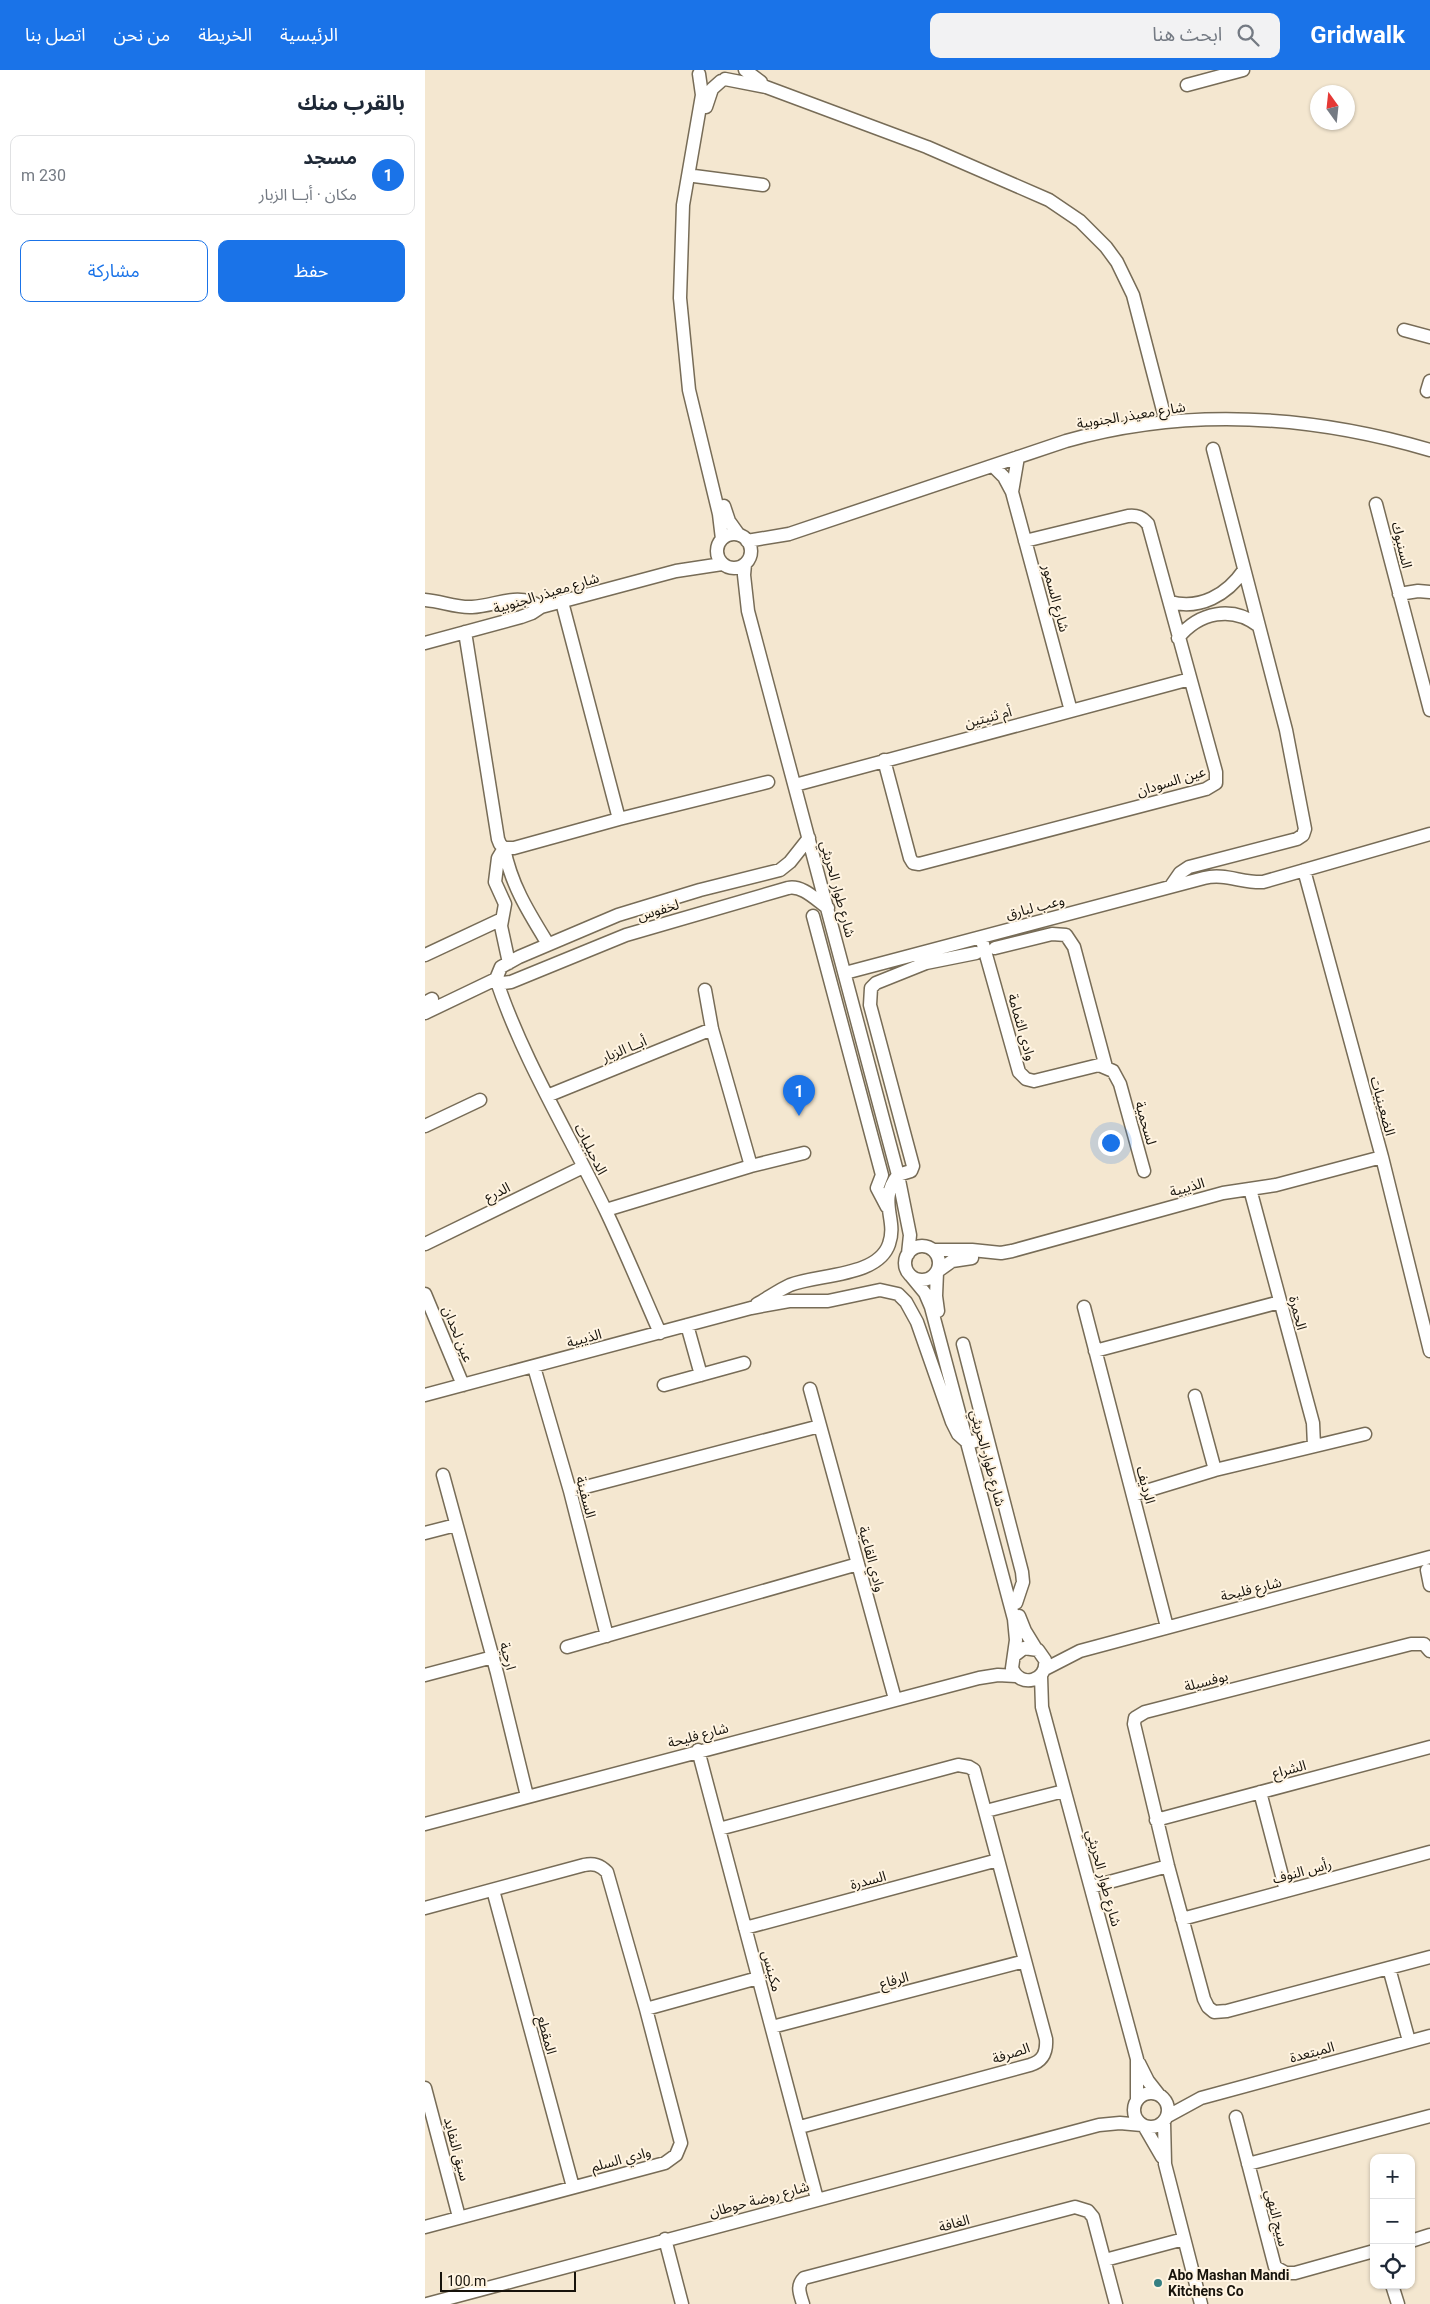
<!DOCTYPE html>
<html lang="ar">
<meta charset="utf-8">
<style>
:root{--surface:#fff;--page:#f2f2f3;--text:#1f2937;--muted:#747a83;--line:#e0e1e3;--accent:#1a73e8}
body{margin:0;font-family:Roboto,"Noto Sans Arabic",sans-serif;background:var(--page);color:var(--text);direction:rtl}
.controls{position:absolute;right:15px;bottom:15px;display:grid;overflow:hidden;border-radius:10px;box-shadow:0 1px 4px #0004}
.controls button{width:45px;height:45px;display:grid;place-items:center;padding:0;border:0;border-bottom:1px solid var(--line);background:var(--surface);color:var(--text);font:25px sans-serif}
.compass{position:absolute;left:885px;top:15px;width:45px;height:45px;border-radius:50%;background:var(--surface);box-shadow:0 1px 4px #0004;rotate:345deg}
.scale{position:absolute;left:15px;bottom:12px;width:136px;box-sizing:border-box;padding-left:5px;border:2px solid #17130b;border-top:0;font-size:14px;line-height:18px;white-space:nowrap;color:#17130b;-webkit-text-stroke:4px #fff4e2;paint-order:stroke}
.you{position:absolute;left:685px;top:1072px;width:18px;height:18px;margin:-12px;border:4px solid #fff;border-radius:50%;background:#1a73e8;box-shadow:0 0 0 8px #1a73e833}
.badge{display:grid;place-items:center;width:32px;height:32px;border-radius:50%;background:var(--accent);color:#fff;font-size:16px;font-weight:700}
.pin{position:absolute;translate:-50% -41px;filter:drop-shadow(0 1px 2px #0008)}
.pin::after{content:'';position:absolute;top:26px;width:18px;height:15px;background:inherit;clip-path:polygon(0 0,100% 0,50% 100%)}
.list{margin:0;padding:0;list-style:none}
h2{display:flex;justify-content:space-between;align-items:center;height:65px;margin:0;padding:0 20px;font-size:21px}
h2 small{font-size:16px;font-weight:400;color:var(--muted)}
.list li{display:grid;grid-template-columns:32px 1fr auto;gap:15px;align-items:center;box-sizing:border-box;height:80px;margin:0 10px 10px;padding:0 10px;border:1px solid var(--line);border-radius:10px}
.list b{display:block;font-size:19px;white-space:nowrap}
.list p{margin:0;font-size:16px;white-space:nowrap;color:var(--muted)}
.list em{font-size:16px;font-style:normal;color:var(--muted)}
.actions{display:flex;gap:10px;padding:15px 20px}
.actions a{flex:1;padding:11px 0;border:1px solid var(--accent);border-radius:10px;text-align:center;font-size:18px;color:var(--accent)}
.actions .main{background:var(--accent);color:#fff}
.icon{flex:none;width:28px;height:28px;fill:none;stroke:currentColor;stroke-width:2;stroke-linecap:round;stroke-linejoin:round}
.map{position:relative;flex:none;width:1005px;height:2234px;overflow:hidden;direction:ltr}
header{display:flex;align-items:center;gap:30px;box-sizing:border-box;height:70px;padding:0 25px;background:var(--accent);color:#fff}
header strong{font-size:24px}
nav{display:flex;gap:28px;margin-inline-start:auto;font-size:18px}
.search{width:350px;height:45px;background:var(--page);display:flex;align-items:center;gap:12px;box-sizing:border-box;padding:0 18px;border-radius:10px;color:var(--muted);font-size:19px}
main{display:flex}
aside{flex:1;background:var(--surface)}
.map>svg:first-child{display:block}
</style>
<header>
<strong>Gridwalk</strong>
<div class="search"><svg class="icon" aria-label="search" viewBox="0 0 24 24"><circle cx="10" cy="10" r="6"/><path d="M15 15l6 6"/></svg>ابحث هنا</div>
<nav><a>الرئيسية</a><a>الخريطة</a><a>من نحن</a><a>اتصل بنا</a></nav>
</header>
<main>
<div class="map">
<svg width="1005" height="2234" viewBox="0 0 1005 2234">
<rect width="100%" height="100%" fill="#f4e7d0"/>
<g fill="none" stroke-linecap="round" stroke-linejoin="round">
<g stroke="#776c57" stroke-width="15">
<path id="minor" d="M320,0L336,12
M274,4L277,25L258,135L255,228L264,320L294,444L297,469
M300,9L341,17L502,77L624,130L655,151L681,177L692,192L708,225L741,352
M762,15L818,0
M281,37L287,19L296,11
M269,106L338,115
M979,260L1005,267
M1002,321L1005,311
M568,396L579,407L587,422L646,641
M587,422L593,387
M951,434L1005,640
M299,436L304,451L314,465
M292 481a17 17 0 1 1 34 0a17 17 0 1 1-34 0Z
M322,471L364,464L641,371C761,337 886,345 1005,380
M320,494L319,505L323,541L473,1105L485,1165L483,1184
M974,524L993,521L1005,522
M0,530C16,531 31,538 47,537C72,536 92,521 116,537
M137,532L194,749
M745,532C775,540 802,525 819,500
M40,562L73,769L75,774L79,778H89L194,749L343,712
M753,568C774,542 807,535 834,556
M0,573L96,547L107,543L116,537L251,501L297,494
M459,690L485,788L488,793L494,794L781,719L791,713V702L723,454C717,447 712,445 703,446L600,471
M370,715L765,609
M79,778L73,788L70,812L80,834L76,856L84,893
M79,778C86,815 104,843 123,874
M879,800L957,1087L1005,1281
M746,816L755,803L764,797L872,769L878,765L880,759L861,660L788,379
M388,846L457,1105L452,1118L462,1137
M556,867L594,1002L601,1009L609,1011L674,995L688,1001L695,1014L719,1101
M570,878L627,864L641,865L649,877L681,997
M0,885L77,849
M420,903L779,808C800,803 817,813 838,812L1005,764
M71,909C98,990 144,1064 181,1141C200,1181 217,1222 235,1263
M71,909L78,913L86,912L201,865L363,818C378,815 391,830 403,838
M280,920L287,959L326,1096
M0,933L7,929
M0,943L71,909L76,897L94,887L193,845L275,820L355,800L365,792L384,768
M122,1026L287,959
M0,1056L55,1030
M473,1105L486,1101L488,1096L445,935L446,918L451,913L501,893L551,883
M825,1119L888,1353L889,1376
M181,1140L326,1096L379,1083
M0,1174L158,1097
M480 1193a17 17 0 1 1 34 0a17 17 0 1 1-34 0Z
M509,1180H547L576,1183L587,1181L798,1123L851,1115L957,1087
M513,1201L527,1191L547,1188
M512,1202L511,1226L513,1241
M486,1206L500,1223L506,1237L589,1549L591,1570L587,1598C595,1619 623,1611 620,1590L613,1580L599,1578L590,1585
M0,1224L38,1315
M332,1234C343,1228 354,1220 365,1215C393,1204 453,1207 464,1174C473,1149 452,1132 473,1105
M659,1237L742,1557
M262,1255L276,1305
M538,1274L597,1502L598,1512L591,1533
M670,1281L855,1232
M109,1297L145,1421L182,1566
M239,1315L319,1293
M385,1319L470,1629
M0,1325L326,1238L364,1231H403L455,1220L473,1224L481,1232L492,1252L527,1352L533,1364L543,1373L562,1368
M770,1326L790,1400
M18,1405L72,1603L102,1726
M145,1421L395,1356
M708,1425L790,1400L940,1364
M0,1463L31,1455
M1002,1500L1005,1515
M594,1546L600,1561L611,1579
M142,1577L433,1494
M1005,1581L999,1574H986L720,1642L710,1648L709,1654L743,1796L779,1929L783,1937L789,1942L802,1941L1005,1887
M620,1599L655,1581L1005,1487
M0,1605L68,1587
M616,1606L617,1637L712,1989V2030
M273,1680L392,2129
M835,1722L861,1821
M561,1741L639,1721
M731,1750L1005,1677
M0,1754L554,1608L573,1605L591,1606
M294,1759L533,1695L544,1697L549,1700L621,1969C622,1983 618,1991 605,1995L375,2057
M666,1817L743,1796
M68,1820L148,2117
M0,1838L159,1795C169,1793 175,1795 182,1802L221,1939L256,2073L251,2085L240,2093L0,2157
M757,1849L1005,1782
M320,1858L573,1790
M964,1898L984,1971
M221,1939L333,1908
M347,1957L600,1891
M714,1993L723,2011L734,2025
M0,2018L34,2147
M709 2040a17 17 0 1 1 34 0a17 17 0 1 1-34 0Z
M743,2046L776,2028L1005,1966
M811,2047L850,2197L861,2203H870L949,2181
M739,2052L740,2094L776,2234
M719,2056L737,2087
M823,2094L1005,2046
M240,2169L257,2234
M986,2171L1005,2165
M680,2190L759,2169
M967,2215L973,2234
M2,2234L674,2055L695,2053L717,2055
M378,2234C375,2224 371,2216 379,2208L650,2137L663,2141L668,2147L691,2234"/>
</g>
<use href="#minor" stroke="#fff" stroke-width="12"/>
</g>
<circle fill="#367f82" stroke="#fff4e2" stroke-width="2" cx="733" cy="2213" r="5"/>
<g text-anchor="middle" stroke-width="4" stroke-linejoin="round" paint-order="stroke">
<g font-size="14" fill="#17130b" stroke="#fff4e2">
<text transform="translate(706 345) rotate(-9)" y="5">شارع معيذر الجنوبية</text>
<text transform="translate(977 475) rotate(76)" y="5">السنبوك</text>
<text transform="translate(121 523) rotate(-17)" y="5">شارع معيذر الجنوبية</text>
<text transform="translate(631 528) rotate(75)" y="5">شارع السمور</text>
<text transform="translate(563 647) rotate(-15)" y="5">أم ثنيتين</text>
<text transform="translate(746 711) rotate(-17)" y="5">عين السودان</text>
<text transform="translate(413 819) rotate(75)" y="5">شارع طوار الحريثي</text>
<text transform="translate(610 837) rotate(-15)" y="5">وعب لبارق</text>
<text transform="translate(233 840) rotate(-17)" y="5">لخفوس</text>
<text transform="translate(597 957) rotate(74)" y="5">وادى الثمامة</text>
<text transform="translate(199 979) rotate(-22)" y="5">أبــا الزبار</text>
<text transform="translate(958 1036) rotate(75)" y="5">الضعينيات</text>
<text transform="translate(721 1053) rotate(74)" y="5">لسحمية</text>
<text transform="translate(166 1079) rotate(63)" y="5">الدحيليات</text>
<text transform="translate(762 1117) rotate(-16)" y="5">الذيبية</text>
<text transform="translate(72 1122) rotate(-26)" y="5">الدرع</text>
<text transform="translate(873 1243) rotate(75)" y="5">الحمرة</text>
<text transform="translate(33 1264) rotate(68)" y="5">عين لحدان</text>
<text transform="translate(159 1268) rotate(-15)" y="5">الذيبية</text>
<text transform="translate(563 1388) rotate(75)" y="5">شارع طوار الحريثي</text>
<text transform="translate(721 1415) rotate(75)" y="5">الرديف</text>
<text transform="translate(161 1427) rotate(75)" y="5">السفينة</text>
<text transform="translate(447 1489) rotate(75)" y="5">وادي القاعية</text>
<text transform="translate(826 1519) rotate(-14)" y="5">شارع فليحة</text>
<text transform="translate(83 1586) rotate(75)" y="5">ارحية</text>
<text transform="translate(781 1611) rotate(-15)" y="5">بوفسيلة</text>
<text transform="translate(273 1665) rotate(-15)" y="5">شارع فليحة</text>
<text transform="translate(864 1699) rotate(-15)" y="5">الشراع</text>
<text transform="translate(877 1801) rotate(-15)" y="5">رأس النوف</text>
<text transform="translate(679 1808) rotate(75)" y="5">شارع طوار الحريثي</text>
<text transform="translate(443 1810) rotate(-15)" y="5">السدرة</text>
<text transform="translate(347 1901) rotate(75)" y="5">مكينس</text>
<text transform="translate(469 1910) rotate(-15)" y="5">الرفاع</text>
<text transform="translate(122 1965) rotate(75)" y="5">المقطع</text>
<text transform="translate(887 1982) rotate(-15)" y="5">المبتعدة</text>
<text transform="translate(586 1983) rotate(-18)" y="5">الصرفة</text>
<text transform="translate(32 2079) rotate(75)" y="5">سيق النفايد</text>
<text transform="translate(196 2089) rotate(-15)" y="5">وادي السلم</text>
<text transform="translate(334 2129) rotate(-15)" y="5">شارع روضة حوطان</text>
<text transform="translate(852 2148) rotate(76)" y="5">سيج النهي</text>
<text transform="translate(529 2153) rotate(-15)" y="5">الغافة</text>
</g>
<g font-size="14" font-weight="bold" fill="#17130b" stroke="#fff4e2" text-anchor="start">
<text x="743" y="2210">Abo Mashan Mandi<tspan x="743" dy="16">Kitchens Co</tspan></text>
</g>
</g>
</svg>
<div class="controls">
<button>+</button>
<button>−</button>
<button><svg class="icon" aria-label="locate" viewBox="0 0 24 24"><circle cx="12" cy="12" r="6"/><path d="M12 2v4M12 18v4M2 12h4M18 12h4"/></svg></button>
</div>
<svg class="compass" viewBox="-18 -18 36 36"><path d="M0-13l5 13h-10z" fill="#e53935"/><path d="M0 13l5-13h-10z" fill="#747a83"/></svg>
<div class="scale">100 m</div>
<div class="you"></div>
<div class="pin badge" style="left:374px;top:1046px">1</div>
</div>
<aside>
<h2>بالقرب منك<small></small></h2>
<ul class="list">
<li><span class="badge">1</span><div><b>مسجد</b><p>مكان · أبــا الزبار</p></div><em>230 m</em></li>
</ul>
<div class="actions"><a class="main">حفظ</a><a>مشاركة</a></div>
</aside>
</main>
